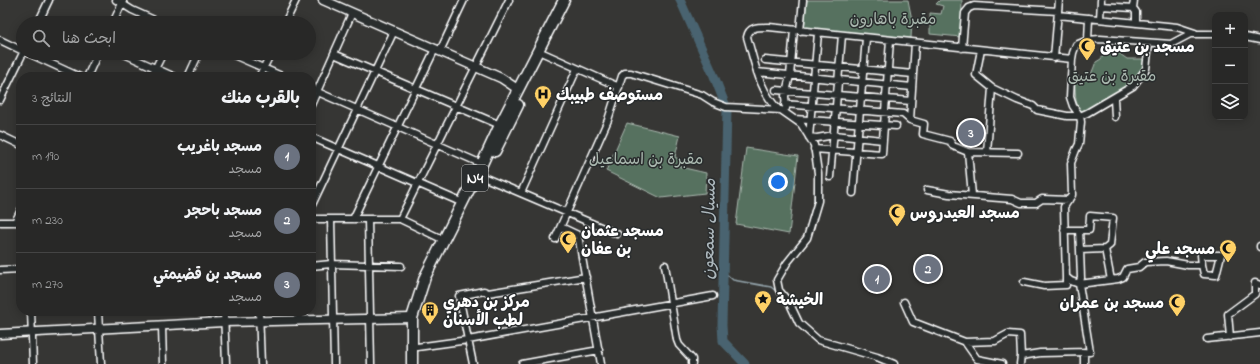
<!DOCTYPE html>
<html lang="ar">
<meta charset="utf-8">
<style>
:root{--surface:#282827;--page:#30302f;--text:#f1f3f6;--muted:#a5a6a7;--line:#444;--accent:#db2777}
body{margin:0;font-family:"Indie Flower","Playpen Sans Arabic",sans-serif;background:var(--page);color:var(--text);direction:rtl}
.controls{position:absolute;right:12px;top:12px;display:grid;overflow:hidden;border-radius:8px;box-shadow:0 2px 10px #0003}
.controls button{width:36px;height:36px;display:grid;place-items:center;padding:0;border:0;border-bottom:1px solid var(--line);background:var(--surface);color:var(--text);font:20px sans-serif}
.you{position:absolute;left:778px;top:182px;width:14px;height:14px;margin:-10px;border:3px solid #fff;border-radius:50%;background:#1a73e8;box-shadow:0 0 0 6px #1a73e833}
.badge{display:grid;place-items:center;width:26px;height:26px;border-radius:50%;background:var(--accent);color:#fff;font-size:13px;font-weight:700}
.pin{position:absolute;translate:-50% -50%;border:2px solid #fff;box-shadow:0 1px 4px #0006}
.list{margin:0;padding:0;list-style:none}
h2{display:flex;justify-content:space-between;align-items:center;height:52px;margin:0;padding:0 16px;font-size:17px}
h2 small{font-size:13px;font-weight:400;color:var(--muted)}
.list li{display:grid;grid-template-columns:26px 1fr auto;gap:12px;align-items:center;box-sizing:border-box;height:64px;padding:0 16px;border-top:1px solid var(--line)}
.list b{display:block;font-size:15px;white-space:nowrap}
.list p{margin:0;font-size:13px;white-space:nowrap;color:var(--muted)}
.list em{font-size:13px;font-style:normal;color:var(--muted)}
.icon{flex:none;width:22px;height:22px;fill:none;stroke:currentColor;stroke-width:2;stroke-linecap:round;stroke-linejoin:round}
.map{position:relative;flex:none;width:1260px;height:364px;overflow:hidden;direction:ltr}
.search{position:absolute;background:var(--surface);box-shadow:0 2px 10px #0003;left:16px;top:16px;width:300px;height:44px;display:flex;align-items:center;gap:10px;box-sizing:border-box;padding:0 14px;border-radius:22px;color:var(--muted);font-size:15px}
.panel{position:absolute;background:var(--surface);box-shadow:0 2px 10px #0003;left:16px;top:72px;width:300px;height:244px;border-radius:16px;direction:rtl}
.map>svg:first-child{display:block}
</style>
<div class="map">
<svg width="1260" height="364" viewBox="0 0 1260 364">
<rect width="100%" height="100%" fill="#363634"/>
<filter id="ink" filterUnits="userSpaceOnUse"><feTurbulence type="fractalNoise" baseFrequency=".025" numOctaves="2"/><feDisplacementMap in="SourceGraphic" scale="8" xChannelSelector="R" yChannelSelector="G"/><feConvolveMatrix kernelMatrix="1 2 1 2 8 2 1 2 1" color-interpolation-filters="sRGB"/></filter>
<g filter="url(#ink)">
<path fill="#56715f" stroke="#aab8af" d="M807,0H908L912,20L911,38L804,28Z
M940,0H962L961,37L930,34V13L941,14L943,6L936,4Z
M1107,50H1114L1127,59H1147L1146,69L1135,84L1088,111H1080L1076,101L1074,75L1082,78L1090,77L1096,62L1101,59Z
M627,123L680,136L675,157L680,160V167L706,173L705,193L661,198L606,171Z
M746,148L798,156L789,234L736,224Z"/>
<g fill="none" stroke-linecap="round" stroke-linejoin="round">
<path stroke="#92a2a9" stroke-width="1.5" d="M807,227L814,201L815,173L810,144
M723,271L733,280L771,287L777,292"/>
<path stroke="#4a646f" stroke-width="9" d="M680,0L714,76L727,109L722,325L723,341L745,364"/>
<g stroke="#fff" stroke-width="9">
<path id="minor" d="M116,0L132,10L161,23
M1134,0L1133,8L1136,12V23
M1101,6L1133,8
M1058,15L1177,27L1195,33
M1100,19L1101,0
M38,23L49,0
M113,23L123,1
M285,23L296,0
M800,31L803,0
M818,33L809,137L817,138L834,135L883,140
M1245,37L1260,40
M0,40L23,51
M1088,40L1089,18
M962,48L965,13L969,8L974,6L1058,11
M981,50L976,75L992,88L987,152
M440,51L464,0
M28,53L80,77
M122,53L175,77
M229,53L284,77
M543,53L619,87
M334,54L500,125
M1054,58L1059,0
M765,60L913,74
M757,72L912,87
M87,77L98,53
M151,77L163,53
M188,77L199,53
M259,77L271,53
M992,88L1017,100L1033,106L1037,110L1067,116H1080L1087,113L1133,86L1146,69L1149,43
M311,89L482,164
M776,90L911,101
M1114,98L1115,117
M0,100L23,53
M785,104L903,114L910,120L924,124L923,134L950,141L953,146L968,152
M311,105L352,13
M786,108L785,96L790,76L794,30
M779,110C759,91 755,63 747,37C749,26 759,27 769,27L1072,59
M794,119L896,126
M910,120L915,43
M0,135L21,145
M311,137L463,203
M814,149L882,154L890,40
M483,177L617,234
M830,177L842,35
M927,190L949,194L1012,199L1021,203H1036L1042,199L1069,200
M521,193L577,69
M853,193L866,38
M972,195L968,152L1018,153
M311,207L394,31
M311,219H400L444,240
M331,219L334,364
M353,219L435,49
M368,219L371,364
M400,219L509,0
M0,222H21
M15,222L21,210
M561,227L578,235L601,364
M1064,230H1089L1090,216L1113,218L1110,245L1105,249L1080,250L1079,230
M555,239L608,120L622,76L625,73H631L702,95L713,102L726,107L781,110L801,124L814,145L818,173V201L807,238L787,263L777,280L779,290L790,304L799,323L818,340L877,357L894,364
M1260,246V247
M1105,249L1111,280
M665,265L677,340L679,345L692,359V364
M1202,265L1201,255H1221L1216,275L1204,274L1202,265H1188L1166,261L1145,262L1139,267L1127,269L1123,277L1118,279L1079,284L1071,281L1066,277L1064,207L1072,195L1071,163L1076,150L1079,144L1081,122L1080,116L1073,106L1070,97L1072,59L1073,53L1076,45L1088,40L1100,39L1171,44L1190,34H1215
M311,266L331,264L401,266
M0,270L21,269
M1024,282L1044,286L1066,285V277
M904,302L913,322L965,342L977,359L1002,364
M31,311L33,364
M98,311L101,364
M224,311L226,364
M259,311L261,364
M299,311V319
M162,326L163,364
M1230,337L1228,314L1255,294V283L1260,285
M1207,339L1260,333
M965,342L995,341L1008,334L1020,335L1021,356
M417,347L468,340L713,296
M1084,352V364
M473,364L459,296L484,291L488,293L586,277
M522,364L599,350
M1020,364L1021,356L1040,353L1090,352L1079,284L1081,278L1080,250"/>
</g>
<g stroke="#fff" stroke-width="11">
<path id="tertiary" d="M323,0L501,78L516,88L515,95
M0,334L224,322L412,318"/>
</g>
<g stroke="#fff" stroke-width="13">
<path id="trunk" d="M495,151L518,105
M412,364V318L425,277L482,164L500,125L564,0"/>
</g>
<use href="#minor" stroke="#2a2d2e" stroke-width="6"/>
<use href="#tertiary" stroke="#2a2d2e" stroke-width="8"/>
<use href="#trunk" stroke="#2a2d2e" stroke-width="10"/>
</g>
</g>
<defs>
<g id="mosque-pin" transform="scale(0.9)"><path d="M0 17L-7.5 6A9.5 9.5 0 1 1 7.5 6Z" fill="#ffd166" stroke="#2a2d2e"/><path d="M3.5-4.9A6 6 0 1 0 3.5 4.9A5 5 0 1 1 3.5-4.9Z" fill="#111"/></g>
<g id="hospital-pin" transform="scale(0.9)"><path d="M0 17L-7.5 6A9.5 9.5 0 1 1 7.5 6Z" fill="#ffd166" stroke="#2a2d2e"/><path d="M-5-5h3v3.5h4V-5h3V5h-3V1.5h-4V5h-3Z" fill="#111"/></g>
<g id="sight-pin" transform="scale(0.9)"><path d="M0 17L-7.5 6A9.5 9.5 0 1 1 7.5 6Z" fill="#ffd166" stroke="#2a2d2e"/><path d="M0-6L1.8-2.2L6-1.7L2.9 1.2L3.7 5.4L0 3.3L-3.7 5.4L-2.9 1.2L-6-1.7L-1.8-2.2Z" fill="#111"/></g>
<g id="building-pin" transform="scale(0.9)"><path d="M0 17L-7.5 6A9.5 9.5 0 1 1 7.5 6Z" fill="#ffd166" stroke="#2a2d2e"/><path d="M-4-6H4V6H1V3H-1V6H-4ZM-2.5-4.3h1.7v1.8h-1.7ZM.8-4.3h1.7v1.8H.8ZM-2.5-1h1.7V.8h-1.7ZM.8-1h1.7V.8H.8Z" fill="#111"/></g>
</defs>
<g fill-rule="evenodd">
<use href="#mosque-pin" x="1087" y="46"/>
<use href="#hospital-pin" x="543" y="94"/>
<use href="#mosque-pin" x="897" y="212"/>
<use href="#mosque-pin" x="568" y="239"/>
<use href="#mosque-pin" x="1228" y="248"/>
<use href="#sight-pin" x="763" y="299"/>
<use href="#mosque-pin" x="1177" y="302"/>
<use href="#building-pin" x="430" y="310"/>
</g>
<g text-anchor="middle" stroke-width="3" stroke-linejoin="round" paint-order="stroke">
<rect fill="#2a2d2e" stroke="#bfc0c0" stroke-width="1" x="462" y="165" width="26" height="26" rx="3"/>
<g font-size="15" font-weight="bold" fill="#fff">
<text x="475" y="183">N4</text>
</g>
<g font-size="16" fill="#aab8af" stroke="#2a2d2e">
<text x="893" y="24">مقبرة باهارون</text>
<text x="1112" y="81">مقبرة بن عتيق</text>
<text x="646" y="164">مقبرة بن اسماعيل</text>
</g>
<g font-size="16" font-weight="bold" fill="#fff" stroke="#2a2d2e" text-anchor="start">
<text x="1100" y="52">مسجد بن عتيق</text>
<text x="556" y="100">مستوصف طبيبك</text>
<text x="910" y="218">مسجد العيدروس</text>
<text x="581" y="236">مسجد عثمان<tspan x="581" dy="18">بن عفان</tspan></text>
<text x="1215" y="254" text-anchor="end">مسجد علي</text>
<text x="776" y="305">الخيشة</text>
<text x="443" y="307">مركز بن دهري<tspan x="443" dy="18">لطب الأسنان</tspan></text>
<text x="1164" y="308" text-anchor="end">مسجد بن عمران</text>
</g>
<g font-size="17" font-style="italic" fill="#aeb9be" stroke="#2a2d2e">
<text transform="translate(708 229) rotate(-89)" y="6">مسيال سمعون</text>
</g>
</g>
</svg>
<div class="controls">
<button>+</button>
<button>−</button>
<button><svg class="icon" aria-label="layers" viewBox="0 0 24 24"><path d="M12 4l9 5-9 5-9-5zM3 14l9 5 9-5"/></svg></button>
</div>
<div class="you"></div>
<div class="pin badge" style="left:877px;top:279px;background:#6b7280">1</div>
<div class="pin badge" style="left:928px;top:269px;background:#6b7280">2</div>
<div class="pin badge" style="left:971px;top:133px;background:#6b7280">3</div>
<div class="search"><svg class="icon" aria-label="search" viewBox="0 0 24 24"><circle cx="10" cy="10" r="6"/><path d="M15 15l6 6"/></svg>ابحث هنا</div>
<section class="panel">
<h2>بالقرب منك<small>النتائج: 3</small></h2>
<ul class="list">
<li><span class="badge" style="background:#6b7280">1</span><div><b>مسجد باغريب</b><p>مسجد</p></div><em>190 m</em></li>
<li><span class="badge" style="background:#6b7280">2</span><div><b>مسجد باحجر</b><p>مسجد</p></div><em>230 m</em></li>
<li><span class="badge" style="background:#6b7280">3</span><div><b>مسجد بن قضيمتي</b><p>مسجد</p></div><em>270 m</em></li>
</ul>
</section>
</div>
